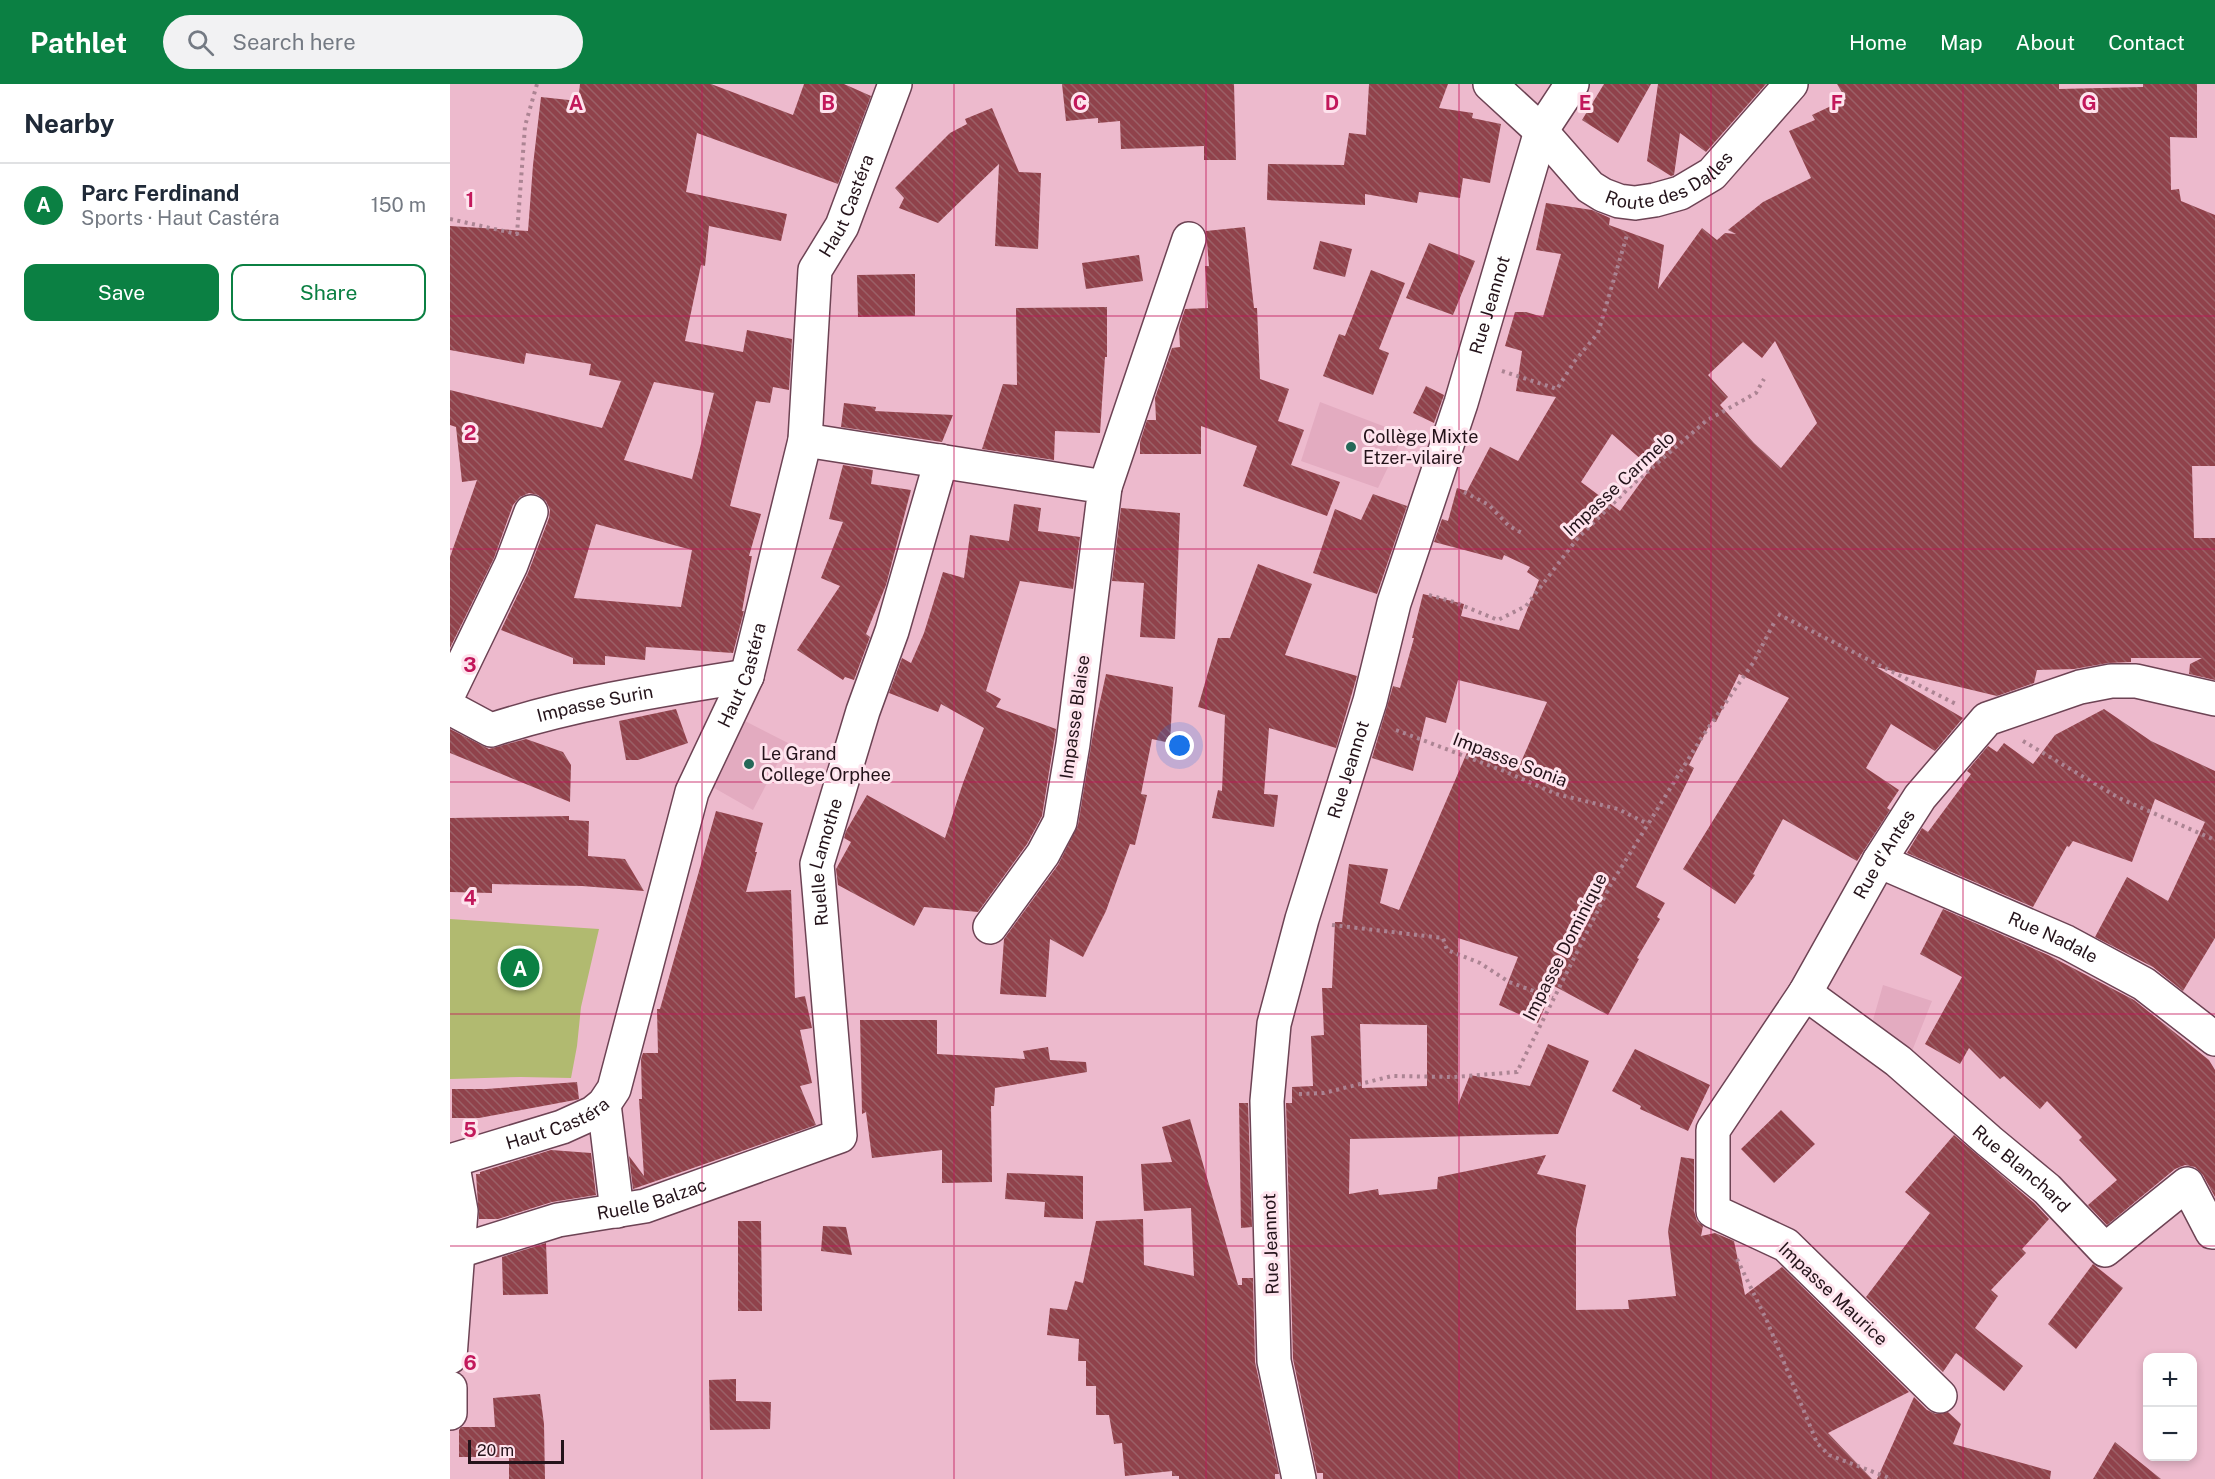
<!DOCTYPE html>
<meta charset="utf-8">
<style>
:root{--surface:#fff;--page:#f2f2f3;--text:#1f2937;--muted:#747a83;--line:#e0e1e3;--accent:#0b8043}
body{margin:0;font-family:"Public Sans",sans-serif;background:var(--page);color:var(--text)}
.controls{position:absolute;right:18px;bottom:18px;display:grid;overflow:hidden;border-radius:12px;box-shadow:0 3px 9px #0003}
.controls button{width:54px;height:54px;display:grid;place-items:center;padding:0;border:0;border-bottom:2px solid var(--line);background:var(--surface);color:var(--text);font:30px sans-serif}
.scale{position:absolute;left:18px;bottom:15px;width:96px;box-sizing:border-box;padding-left:6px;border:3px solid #24131a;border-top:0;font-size:16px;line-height:21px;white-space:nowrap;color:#24131a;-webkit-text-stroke:4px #fee3ed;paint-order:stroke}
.you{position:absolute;left:730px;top:662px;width:21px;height:21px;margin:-15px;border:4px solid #fff;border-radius:50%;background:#1a73e8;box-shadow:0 0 0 9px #1a73e833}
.badge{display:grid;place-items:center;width:39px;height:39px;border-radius:50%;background:var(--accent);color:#fff;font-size:20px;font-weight:700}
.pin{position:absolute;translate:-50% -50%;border:3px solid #fff;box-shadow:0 2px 6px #0006}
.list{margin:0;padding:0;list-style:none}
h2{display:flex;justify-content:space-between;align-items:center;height:78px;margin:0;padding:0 24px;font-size:26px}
h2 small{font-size:20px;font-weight:400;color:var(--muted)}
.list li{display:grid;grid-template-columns:39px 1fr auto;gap:18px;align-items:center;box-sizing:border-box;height:84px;padding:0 24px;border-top:2px solid var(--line)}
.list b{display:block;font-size:22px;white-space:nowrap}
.list p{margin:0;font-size:20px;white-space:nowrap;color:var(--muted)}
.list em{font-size:20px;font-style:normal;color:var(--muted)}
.actions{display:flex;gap:12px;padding:18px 24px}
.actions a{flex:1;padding:14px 0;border:2px solid var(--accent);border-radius:12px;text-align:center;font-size:21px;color:var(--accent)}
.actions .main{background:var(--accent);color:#fff}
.icon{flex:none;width:33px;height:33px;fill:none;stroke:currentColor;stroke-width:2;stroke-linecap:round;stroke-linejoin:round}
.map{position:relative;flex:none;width:1765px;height:1395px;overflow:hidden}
header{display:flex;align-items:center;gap:36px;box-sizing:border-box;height:84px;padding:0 30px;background:var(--accent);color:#fff}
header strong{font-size:28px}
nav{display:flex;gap:33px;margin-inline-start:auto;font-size:21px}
.search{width:420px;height:54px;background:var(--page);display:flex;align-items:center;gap:15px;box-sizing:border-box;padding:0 21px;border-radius:33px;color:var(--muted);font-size:22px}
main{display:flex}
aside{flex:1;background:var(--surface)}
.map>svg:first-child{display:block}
</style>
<header>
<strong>Pathlet</strong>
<div class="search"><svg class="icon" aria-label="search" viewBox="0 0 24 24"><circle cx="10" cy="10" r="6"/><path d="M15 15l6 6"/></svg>Search here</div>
<nav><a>Home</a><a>Map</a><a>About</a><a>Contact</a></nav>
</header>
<main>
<aside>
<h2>Nearby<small></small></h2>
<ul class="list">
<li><span class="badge">A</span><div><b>Parc Ferdinand</b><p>Sports · Haut Castéra</p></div><em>150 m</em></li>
</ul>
<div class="actions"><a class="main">Save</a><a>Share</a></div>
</aside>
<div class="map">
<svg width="1765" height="1395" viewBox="0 0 1765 1395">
<defs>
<pattern id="building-back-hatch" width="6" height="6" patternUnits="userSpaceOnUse" patternTransform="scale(1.5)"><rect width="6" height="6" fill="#90424b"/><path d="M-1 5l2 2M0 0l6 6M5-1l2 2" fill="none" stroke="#9b6067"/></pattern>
</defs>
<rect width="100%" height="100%" fill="#edbacd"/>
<path fill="#e3abc0" d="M870,318L954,350L928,404L851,377Z
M295,637L338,659L303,726L259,701Z
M1433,901L1482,917L1462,967L1419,950Z"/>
<path fill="#b1ba70" d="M0,835L149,845L131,923L127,962L121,994L71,993L0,995Z"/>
<path fill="url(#building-back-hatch)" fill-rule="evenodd" d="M130,0H261L343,31L354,0H394L421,12L388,100L247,49L236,108L337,130L331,157L259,142L255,182L251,181L235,257L293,268L297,246L342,255L339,306L323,303L320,319L306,317L280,422L311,430L299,472H302L292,527H294L283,569L196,563L195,576L155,572V581L123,580V574L51,546L78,489L99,434L100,426L96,417L88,411L79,409L70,413L63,421L44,474L0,564V473L27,396L12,398L6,343L0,341V306L152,344L171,297L139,291L141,280L76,269L74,280L0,266V142L78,147L83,81L91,13L128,17ZM204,298L264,309L242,395L174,376ZM146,440L242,466L231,523L124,514Z
M612,0H784L786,76H754V62L671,65L670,37L648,39V34L616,37Z
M919,0H998L989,24L1023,29L1022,34L1051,40L1040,99L1013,94L1010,114L969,108L967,119L915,110V121L817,116L818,80L894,81L899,49L916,51Z
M1154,0H1201L1168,59L1132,36Z
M1208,0H1316L1256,68L1230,49L1224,91L1221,92L1197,77Z
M1387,0H1609V5L1693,3V0H1747V54L1720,53L1721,106L1729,105L1731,117L1765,131V382H1742L1744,454H1765V596L1739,590L1740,580L1752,574H1681V578L1658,579L1624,585L1587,586L1584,599L1547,612L1426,583L1513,634L1485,667L1441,640L1416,684L1449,706L1437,724L1440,726L1407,777L1333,735L1303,790L1305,791L1285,820L1233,785L1339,614L1289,590L1266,638L1262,636L1239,681L1244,684L1186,803L1215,819L1207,833L1210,835L1187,874L1189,875L1158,931L1104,902L1088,939L1049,921L1068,873L1008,854V1021L1020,991L1080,1002L1098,960L1139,977L1108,1050L900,1055L899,1110L928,1105L929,1111L987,1105L988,1093L1096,1071L1087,1090L1136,1101L1126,1145V1226L1179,1225L1178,1216L1226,1212L1218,1147L1231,1073L1244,1075V1127L1247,1137L1253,1142L1251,1152L1265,1149L1284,1157L1295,1211L1332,1183L1459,1308L1378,1349L1422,1395H873V1389H867L843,1275L836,1019H842V1003L863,1002L861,952L874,951L872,904H882L885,838H892L899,780L938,785L930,819L949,826L1019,664L1068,685L1097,618L1008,596L996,639L976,633L963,687L922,674L943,602L950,604L964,554H962L973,510L1014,520L1011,532L1069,546L1089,496L1077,488L1080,483L1054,471L1052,476L984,458L992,435L998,437L1007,404L1017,407L1040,363L1068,377L1106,313L1066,307L1072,267L1055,262L1065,228H1076L1093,233L1111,170L1086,166L1096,119L1142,126L1160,134L1159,141L1214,161L1208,205L1252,144L1267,156L1275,149L1286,150L1278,146L1313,118L1361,94L1339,47L1365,36L1362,31L1396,15ZM1325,257L1367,339L1331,384L1304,359L1270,321L1278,313L1258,291L1293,258L1312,274ZM1162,350L1201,384L1170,427L1131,398ZM910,940L977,941V1002L912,1004Z
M542,24L569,88L591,89L588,165L545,162L549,80L488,139L449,124L454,114L445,104L500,49L517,40L515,35Z
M795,143L804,224H807L810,295L839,305L828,337L854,346L841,381L890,398L877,432L793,402L807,362L751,342V370H690V358L697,336H706L705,314L722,264L730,263L729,244L735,225L758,224L755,182H759L756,147Z
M870,157L902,165L895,193L863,185Z
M979,159L1025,177L1003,231L956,214Z
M689,171L693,197L636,205L632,179Z
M921,186L955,199L929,265L939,269L923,311L873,292L889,250L895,252Z
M465,190V232L408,233L407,191Z
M657,223V273H655L650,349L605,347L604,376L532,365L553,300L567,301L566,224Z
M976,302L994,311L984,339L963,329Z
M394,319L426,323L425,327L503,331L492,358L391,343Z
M393,381L423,386L421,400L461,406L436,501L416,550L420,553L404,596L395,593L393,596L347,566L390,502L371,494L393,438L379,435Z
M923,410L957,422L927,510L863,489L885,425L911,436Z
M564,420L591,424L588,447L630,453L623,505L570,497L536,607L551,615L546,623L606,645L592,732L577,760L528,828L474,823L464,842L388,801L386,785L401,758L394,754L396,747L417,711L495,754L513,699L534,644L491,620L488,628L439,609L452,574L461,579L474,549L493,488L514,494L520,451L559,457Z
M671,424L730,429L725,555L690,553L694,499L662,497Z
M808,480L862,500L835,571L907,592L886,664L819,644L814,710L828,711L824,743L762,734L768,706L772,707L775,631L748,623L768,554H780Z
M656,590L723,603L720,659L702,655L691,710L697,711L685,761L680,760L656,827L633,873L600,855L596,913L550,910L554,855L608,781L628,741L643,650Z
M226,625L238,659L188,676H176L169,637Z
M1654,625L1701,657L1765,687V854L1733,907L1703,883L1645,853L1677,793L1718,817L1755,738L1705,715L1682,778L1623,757L1619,763L1617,762L1583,823L1457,769L1472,744L1478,748L1521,690L1517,687L1538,662L1547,668L1554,659L1583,680L1605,651Z
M0,645L39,665L76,655L113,668L121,681L120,718L0,669Z
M266,727L313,739L305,768H307L296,808L341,806L345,914L355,912L362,944L350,946L362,999L350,1002L366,1041L183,1105L179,1072L194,1092L189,1015H192L191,975L193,969H208L207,925H210Z
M119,732V736L139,737L138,772L175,775L194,807L132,802L42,800V809L0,808V734Z
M1493,825L1598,871L1684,916L1759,976L1765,986V1113L1753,1091L1745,1083L1735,1081L1725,1085L1657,1141L1638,1121L1667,1096L1629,1056L1632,1053L1597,1017L1590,1025L1554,992L1550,995L1519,964L1510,980L1475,960L1512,893L1470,870Z
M410,936H487V970L575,975L573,967L598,963L600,976L636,978L637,988L545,1004L544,1022H541L542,1098L492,1099V1066L422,1074L416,1028L412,1030Z
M1185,965L1260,1001L1238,1047L1190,1025L1191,1022L1162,1007Z
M127,998L129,1015L125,1016L29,1034H2V1005H36Z
M789,1019H798L802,1143L791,1144Z
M1331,1026L1365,1060L1324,1099L1291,1065Z
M740,1035L788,1201H792V1194H803L805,1278L829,1390H825V1395H729V1392H722V1387L675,1392L672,1359L664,1360L659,1331H646V1302H636V1277H628L629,1255L597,1251L600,1224L617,1226L625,1197L633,1199L646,1137L693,1135L694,1181L744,1192L741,1124L694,1127L691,1080L722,1078L712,1043Z
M1504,1051L1584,1119L1599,1135L1572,1165L1576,1169L1541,1206L1548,1212L1525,1244L1573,1282L1554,1307L1506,1269L1493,1288L1416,1213L1480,1129L1455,1108Z
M101,1066L141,1069L146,1111L102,1118L48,1135H29L26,1090H30V1088Z
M557,1089L633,1092V1135L594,1133L595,1118L555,1115Z
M288,1137H311L312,1227H288Z
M373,1142L396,1143L402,1171L371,1167Z
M96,1159L98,1210L53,1211L52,1173Z
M1643,1180L1673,1204L1626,1265L1598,1240Z
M286,1295V1317L321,1318L320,1345L260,1346L259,1296Z
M90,1310L94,1340L95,1395H59V1373H9V1346L11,1343H45L43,1314Z
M1464,1313L1477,1326L1486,1330L1498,1328L1511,1340L1503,1360L1601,1387L1600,1395H1427Z
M1665,1358L1711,1395H1643Z"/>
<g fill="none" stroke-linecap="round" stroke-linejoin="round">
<g stroke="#6d4354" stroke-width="36">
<g id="minor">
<path id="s1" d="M1040,0L1091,47L1140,103L1153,111L1169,117L1185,119L1205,116L1230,109L1262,90L1341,0"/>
<path d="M355,356L655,403L623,660L610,738L593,770L540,843"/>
<path d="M655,403L739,155"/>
<path d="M0,607L61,481L81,428"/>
<path id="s2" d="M0,624L41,646C124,619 210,606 297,592"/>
<path id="s3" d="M1429,777L1616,858L1694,900L1765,955"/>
<path id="s4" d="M1355,909L1448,977L1539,1057L1597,1105L1655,1166L1737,1100L1762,1148H1765"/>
<path d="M154,1020L167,1127"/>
<path id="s5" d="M0,1077L112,1043L143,1029L154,1020L164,1005L242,708L297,592L355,356L365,186L392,142L445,0"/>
<path id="s6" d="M9,1167L108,1136L195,1122L390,1052L367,780L413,627L442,547L491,377"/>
<path d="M0,1273L11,1127L2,1077"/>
<path d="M0,1304V1329"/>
<path id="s7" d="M1490,1312L1336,1161L1263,1127V1046L1355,909L1429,777L1470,713L1537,635L1630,603L1661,597H1686L1765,615"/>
<path id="s8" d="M849,1395L824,1277L817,1017L824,940L852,835L920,617L944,519L1011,319L1091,47L1122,0"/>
</g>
</g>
<path stroke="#ac8493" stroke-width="4" stroke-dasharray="3 4.5" stroke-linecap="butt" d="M0,135L67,150L75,42L87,0
M1052,287L1107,305L1124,278L1148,249L1177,151
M1014,408L1039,421L1059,442L1072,449
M979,511L1004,518L1048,536L1076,522L1127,455L1182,401L1256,337L1306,309L1314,295
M1328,530L1506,620
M946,646L1054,687L1106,710L1168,725L1198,740
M1573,657L1669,714L1765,756
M882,841L993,854L997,866L1030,879L1059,898L1103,914
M849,1010L874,1009L942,992L1004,993L1067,988L1161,800L1252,653L1303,579L1325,537
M1287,1175L1317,1237L1367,1359L1379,1371L1442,1395"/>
<use href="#minor" stroke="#fff" stroke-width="33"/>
</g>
<path fill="none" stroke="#c2185b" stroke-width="1.5" stroke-opacity="0.55" d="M252,0V1395M504,0V1395M756,0V1395M1009,0V1395M1261,0V1395M1513,0V1395M0,232H1765M0,465H1765M0,698H1765M0,930H1765M0,1162H1765"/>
<g fill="#256858" stroke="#fee3ed" stroke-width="2">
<circle cx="901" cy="363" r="6"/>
<circle cx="299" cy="680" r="6"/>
</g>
<g text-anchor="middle" stroke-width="6" stroke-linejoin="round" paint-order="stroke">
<g font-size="18" fill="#24131a" stroke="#fee3ed">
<text dy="6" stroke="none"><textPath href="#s1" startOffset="232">Route des Dalles</textPath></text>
<text dy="6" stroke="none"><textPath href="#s5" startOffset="1104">Haut Castéra</textPath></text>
<text dy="6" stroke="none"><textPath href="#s8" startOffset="1209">Rue Jeannot</textPath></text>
<text transform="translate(1169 400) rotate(-43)" y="6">Impasse Carmelo</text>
<text dy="6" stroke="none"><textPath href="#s5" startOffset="618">Haut Castéra</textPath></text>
<text dy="6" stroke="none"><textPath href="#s2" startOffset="154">Impasse Surin</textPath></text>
<text transform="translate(625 633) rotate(-82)" y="6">Impasse Blaise</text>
<text transform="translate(1060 676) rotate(21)" y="6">Impasse Sonia</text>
<text dy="6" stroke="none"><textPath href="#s8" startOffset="723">Rue Jeannot</textPath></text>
<text dy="6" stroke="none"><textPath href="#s7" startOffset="702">Rue d'Antes</textPath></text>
<text dy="6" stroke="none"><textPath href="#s6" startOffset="675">Ruelle Lamothe</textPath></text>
<text dy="6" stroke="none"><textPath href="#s3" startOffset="190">Rue Nadale</textPath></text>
<text transform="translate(1115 863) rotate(-63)" y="6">Impasse Dominique</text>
<text dy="6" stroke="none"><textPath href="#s5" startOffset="114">Haut Castéra</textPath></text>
<text dy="6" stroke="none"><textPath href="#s4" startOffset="279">Rue Blanchard</textPath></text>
<text dy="6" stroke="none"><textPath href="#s6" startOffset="200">Ruelle Balzac</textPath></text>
<text transform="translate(821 1160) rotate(-92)" y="6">Rue Jeannot</text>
<text transform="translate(1383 1210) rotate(43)" y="6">Impasse Maurice</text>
</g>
<g font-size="18" fill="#24131a" stroke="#fee3ed" text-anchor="start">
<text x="913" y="359">Collège Mixte<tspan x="913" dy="21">Etzer-vilaire</tspan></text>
<text x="311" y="676">Le Grand<tspan x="311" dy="21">College Orphee</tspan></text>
</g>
</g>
<g font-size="20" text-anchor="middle" font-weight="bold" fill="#c2185b" stroke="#fee3ed" stroke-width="6" stroke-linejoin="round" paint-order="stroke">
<text x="126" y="26">A</text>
<text x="378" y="26">B</text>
<text x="630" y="26">C</text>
<text x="882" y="26">D</text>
<text x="1135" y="26">E</text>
<text x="1387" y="26">F</text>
<text x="1639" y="26">G</text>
<text x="20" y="123">1</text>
<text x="20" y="356">2</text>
<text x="20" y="588">3</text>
<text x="20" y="821">4</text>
<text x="20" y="1053">5</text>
<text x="20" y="1286">6</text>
</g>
</svg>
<div class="controls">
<button>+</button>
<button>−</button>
</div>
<div class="scale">20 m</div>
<div class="you"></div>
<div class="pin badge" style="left:70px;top:884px">A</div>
</div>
</main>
